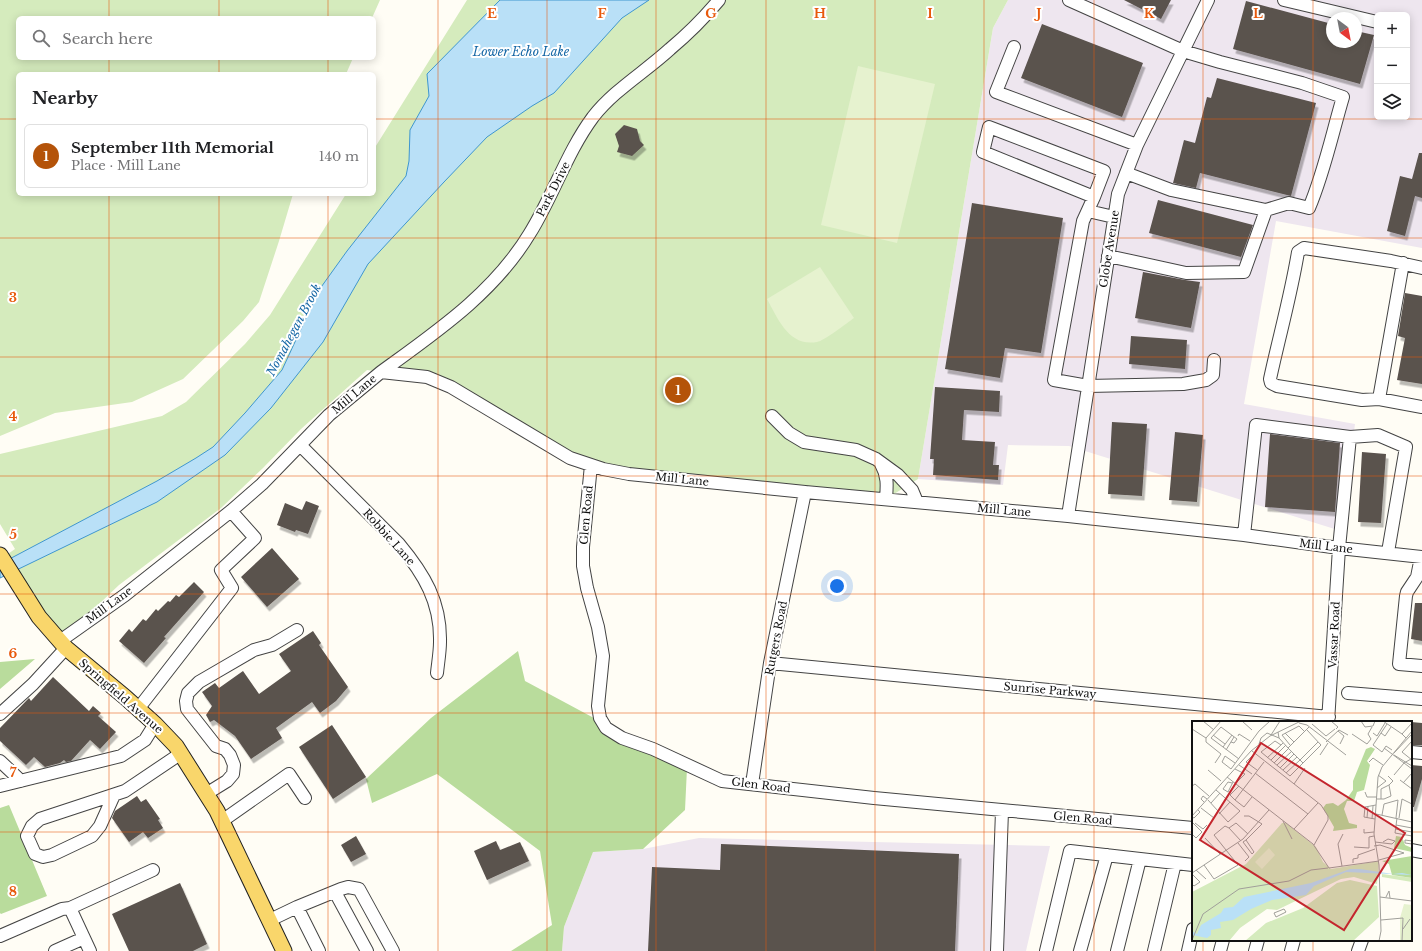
<!DOCTYPE html>
<meta charset="utf-8">
<style>
:root{--surface:#fff;--page:#f6f6f6;--text:#202124;--muted:#757577;--line:#e0e0e0;--accent:#b45309}
body{margin:0;font-family:"Libre Baskerville",serif;background:var(--page);color:var(--text)}
.controls{position:absolute;right:12px;top:12px;display:grid;overflow:hidden;border-radius:6px;box-shadow:0 2px 10px #0003}
.controls button{width:36px;height:36px;display:grid;place-items:center;padding:0;border:0;border-bottom:1px solid var(--line);background:var(--surface);color:var(--text);font:20px sans-serif}
.compass{position:absolute;left:1326px;top:12px;width:36px;height:36px;border-radius:50%;background:var(--surface);box-shadow:0 2px 10px #0003;rotate:148deg}
.you{position:absolute;left:837px;top:586px;width:14px;height:14px;margin:-10px;border:3px solid #fff;border-radius:50%;background:#1a73e8;box-shadow:0 0 0 6px #1a73e833}
.badge{display:grid;place-items:center;width:26px;height:26px;border-radius:50%;background:var(--accent);color:#fff;font-size:13px;font-weight:700}
.pin{position:absolute;translate:-50% -50%;border:2px solid #fff;box-shadow:0 1px 4px #0006}
.list{margin:0;padding:0;list-style:none}
h2{display:flex;justify-content:space-between;align-items:center;height:52px;margin:0;padding:0 16px;font-size:17px}
h2 small{font-size:13px;font-weight:400;color:var(--muted)}
.list li{display:grid;grid-template-columns:26px 1fr auto;gap:12px;align-items:center;box-sizing:border-box;height:64px;margin:0 8px 8px;padding:0 8px;border:1px solid var(--line);border-radius:6px}
.list b{display:block;font-size:15px;white-space:nowrap}
.list p{margin:0;font-size:13px;white-space:nowrap;color:var(--muted)}
.list em{font-size:13px;font-style:normal;color:var(--muted)}
.icon{flex:none;width:22px;height:22px;fill:none;stroke:currentColor;stroke-width:2;stroke-linecap:round;stroke-linejoin:round}
.map{position:relative;flex:none;width:1422px;height:951px;overflow:hidden}
.search{position:absolute;background:var(--surface);box-shadow:0 2px 10px #0003;left:16px;top:16px;width:360px;height:44px;display:flex;align-items:center;gap:10px;box-sizing:border-box;padding:0 14px;border-radius:6px;color:var(--muted);font-size:15px}
.panel{position:absolute;background:var(--surface);box-shadow:0 2px 10px #0003;left:16px;top:72px;width:360px;height:124px;border-radius:6px}
.map>svg:first-child{display:block}
</style>
<div class="map">
<svg width="1422" height="951" viewBox="0 0 1422 951">
<defs>
<filter id="shadow"><feDropShadow dx="2.5" dy="4.5" stdDeviation="0" flood-color="#0004"/></filter>
</defs>
<rect width="100%" height="100%" fill="#fffdf5"/>
<path fill="#eee6ef" fill-rule="evenodd" d="M1008,0H1422V248L1276,221L1244,404L1355,424L1341,531L1069,446L1008,445L1003,485L918,479L993,28ZM1377,15H1407V117H1377ZM1332,18H1356V42H1332Z
M699,838L1050,846L1026,951H562L564,927L593,852L643,849Z"/>
<path fill="#d5ebbd" d="M0,0H380L372,18H18V58H353L346,74H18V194H293L279,241L259,302L243,321L183,379L132,402L55,413L0,436Z
M467,0H1008L993,28L918,479L886,499L603,469L451,387L381,372L367,370L301,429L263,468L221,508L119,585L60,641L2,558L15,549L0,524V454L162,416L186,402L245,344L270,315L346,194H374V149Z"/>
<path fill="#b9dc9c" d="M518,651L525,681L687,768L685,810L643,849L593,852L564,927L562,951H511L552,925L540,851L437,774L372,803L366,779L431,718Z
M35,659L0,689V662Z
M9,805L47,896L1,914L0,913V808Z"/>
<path fill="#e6f2cf" d="M858,66L935,84L897,243L821,225Z
M820,267L854,318C847,323 824,341 817,342C789,347 778,319 767,299Z"/>
<path fill="#b9e0f7" stroke="#3f96cf" d="M500,0H649L622,18L554,93L532,106L487,137L444,182L368,264L323,342L271,408L225,455L157,502L0,578V564L157,481L196,458L213,447L245,413L282,370L319,290L347,251L406,176L409,161L410,130L429,96L427,74Z"/>
<path fill="#5a524d" filter="url(#shadow)" d="M1124,0H1171L1161,19Z
M1246,1L1332,24V42H1356V31L1374,35L1360,84L1233,49Z
M1042,24L1143,63L1122,117L1021,78Z
M1217,78L1316,103L1291,196L1200,173L1196,188L1173,183L1184,140L1195,143L1207,97L1211,98Z
M624,125L637,129L640,141L644,145L632,156L617,152L619,146L615,134Z
M1419,153H1422V198L1415,196L1405,236L1387,231L1400,176L1412,179Z
M1158,200L1253,225L1241,257L1149,233Z
M972,203L1063,218L1041,353L1005,348L1000,378L945,369Z
M1143,272L1185,280L1200,282L1191,328L1135,318Z
M1405,293L1422,296V384L1397,380L1405,338L1398,336Z
M1131,336L1187,340L1185,369L1129,364Z
M935,387L1000,391L999,412L964,410L962,440L995,442L993,465H999L998,480L933,475L934,459H930Z
M1112,422L1147,424L1142,496L1108,494Z
M1175,432L1203,435L1197,502L1169,500Z
M1270,434L1340,443L1335,512L1265,507Z
M1362,452L1386,454L1381,523L1358,522Z
M306,501L319,506L308,534L296,530L295,532L277,525L285,503L302,510Z
M272,548L299,579L267,607L241,577Z
M194,582L204,592L164,637L166,638L144,663L119,641L129,629L132,632L143,619L146,621L156,609L158,611L168,601L170,602L176,595L179,597Z
M1415,603H1422V641L1411,639Z
M313,631L321,643L319,645L348,687L336,701L320,713L312,702L276,728L282,738L251,759L235,736L214,720L210,722L206,715L212,706L202,692L215,683L219,688L243,671L259,694L291,671L279,654Z
M53,677L89,711L93,706L101,713L98,716L116,732L100,749L90,740L71,761L66,762L64,760L60,763L45,767L34,757L26,765L0,741V728L27,700L29,698L31,701Z
M1411,722L1422,723V745H1411Z
M332,725L366,777L333,799L299,747Z
M1411,765L1422,766V779L1414,807H1411Z
M137,796L141,802L146,799L160,819L158,820L163,828L148,838L143,832L129,842L112,818L115,811Z
M356,836L366,854L351,862L341,845Z
M496,841L500,850L520,842L529,861L487,880L474,851Z
M721,844L959,854L955,951H648L652,867L720,870Z
M180,883L207,944L193,951H129L112,914Z"/>
<g fill="none" stroke-linecap="round" stroke-linejoin="round">
<g stroke="#444" stroke-width="14">
<path id="minor" d="M1069,0L1183,51L1220,62L1302,83L1343,97C1332,134 1324,173 1309,208L1289,203L1266,210
M1284,0L1377,22
M1014,47L996,92L1137,145
M989,127L1104,171L1094,197L983,152Z
M1094,197L1083,221L1054,380L1088,386L1183,384L1206,380L1213,375L1214,360
M1088,211L1114,217
M1108,256L1186,273L1244,272L1266,210L1171,190L1126,173
M1422,268L1391,261L1304,248L1298,252C1291,295 1279,337 1270,379L1271,383L1277,386L1362,400L1379,399L1422,407
M381,372C436,332 494,293 530,233C553,196 567,152 593,117C614,90 645,72 670,49C688,34 704,18 719,0
M1379,399L1403,263
M772,416L789,433L804,442L856,450L876,459L898,475L912,490L917,502
M1350,437L1378,435L1406,447L1388,552
M300,445L399,544C424,574 441,602 440,642C440,652 438,663 437,673
M881,464C888,476 887,486 886,499
M591,465L583,547V566L587,588L598,627L603,656L598,706L600,718L606,728L622,738L653,749L722,781L874,798L1193,828
M1068,516L1118,194L1137,145L1208,0
M1244,535L1256,425L1350,437L1339,548L1328,722
M1421,557L1417,577L1407,592L1406,596L1399,664L1422,666
M60,641L125,595L231,511L262,484L329,415L381,372L427,377L451,387L570,458L603,469L629,474L805,492L1068,516L1244,535L1339,548L1422,557
M770,663L1329,717
M1348,693L1422,699
M138,709L232,588L221,570L255,538L231,511
M0,714L33,684L66,648
M1411,752L1422,753
M0,761L21,781
M752,784L770,663L805,492
M0,786L121,756L145,740L155,724
M206,794L227,781L233,774L234,765L230,755L225,749L216,746L187,709L186,701L188,693L199,682L254,650L272,645L297,630
M114,795L100,826L92,836L52,855L43,857L35,854L27,836L32,826L40,819L125,791L180,754
M222,821L289,774L305,798
M1411,850L1422,852
M335,892L367,951
M297,907L319,951
M70,908L153,870
M270,920L297,907L341,889L348,887L359,889L393,951
M0,936L62,909L70,908L90,951
M55,951L84,938
M997,951L1002,811
M1046,951L1070,851L1193,865
M1080,951L1107,855
M1117,951L1140,859
M1154,951L1175,863
M1188,951L1193,929
M1220,951L1223,940
M1255,951L1258,940
M1291,951L1294,940
M1358,951L1362,940"/>
</g>
<g stroke="#222" stroke-width="17">
<path id="major" d="M0,555L39,617L66,648L125,697L155,724L176,746L217,811L284,951"/>
</g>
<use href="#minor" stroke="#fff" stroke-width="12"/>
<use href="#major" stroke="#f9d66b" stroke-width="15"/>
</g>
<path fill="none" stroke="#e8590c" stroke-width="1" stroke-opacity="0.55" d="M109,0V18M219,0V18M328,0V18M438,0V951M547,0V951M656,0V951M766,0V951M875,0V951M984,0V951M1094,0V951M1203,0V722M1313,0V722M109,58V74M219,58V74M328,58V74M0,119H18M374,119H1422M109,194V951M219,194V951M328,194V951M0,238H1422M0,357H1422M0,476H1422M0,594H1422M0,713H1422M0,832H1193M1411,832H1422M1203,940V951M1313,940V951"/>
<g text-anchor="middle" stroke-width="4" stroke-linejoin="round" paint-order="stroke">
<g font-size="11" fill="#111" stroke="#fff">
<text transform="translate(553 189) rotate(-63)" y="4">Park Drive</text>
<text transform="translate(1109 249) rotate(-81)" y="4">Globe Avenue</text>
<text transform="translate(354 394) rotate(-40)" y="4">Mill Lane</text>
<text transform="translate(682 479) rotate(6)" y="4">Mill Lane</text>
<text transform="translate(1004 510) rotate(5)" y="4">Mill Lane</text>
<text transform="translate(586 515) rotate(-85)" y="4">Glen Road</text>
<text transform="translate(389 537) rotate(48)" y="4">Robbie Lane</text>
<text transform="translate(1326 546) rotate(7)" y="4">Mill Lane</text>
<text transform="translate(109 605) rotate(-36)" y="4">Mill Lane</text>
<text transform="translate(1334 635) rotate(-87)" y="4">Vassar Road</text>
<text transform="translate(776 638) rotate(-79)" y="4">Rutgers Road</text>
<text transform="translate(1050 690) rotate(5)" y="4">Sunrise Parkway</text>
<text transform="translate(121 696) rotate(41)" y="4">Springfield Avenue</text>
<text transform="translate(761 785) rotate(7)" y="4">Glen Road</text>
<text transform="translate(1083 818) rotate(5)" y="4">Glen Road</text>
</g>
<g font-size="12" font-style="italic" fill="#1768a6" stroke="#fff">
<text x="521" y="56">Lower Echo Lake</text>
<text transform="translate(294 330) rotate(-62)" y="4">Nomahegan Brook</text>
</g>
</g>
<g transform="translate(1192 721)">
<rect width="220" height="220" fill="#fffdf5"/>
<path d="M90,102H94L124,126L131,141L139,148L187,140L185,163L162,156L149,158L85,189L75,188L48,207L37,220H0V171L54,143ZM190,153L220,157V161L190,156ZM158,159L185,165L187,196L161,220H53L74,202L111,187L145,162Z" fill="#d5ebbd"/>
<path d="M179,26L183,28L175,40L178,44L172,69L165,71L162,80H155L152,88L157,102L165,104V107L141,110L142,106L131,87L134,83L141,82L146,85L154,79L161,69V60L174,28ZM204,115L210,116L213,124L220,127V131L202,127ZM220,135V157L200,154L197,143L190,140Z" fill="#b9dc9c"/>
<path d="M77,127L83,134L70,148L63,141ZM212,183L220,184V220H208V197Z" fill="#e6f2cf"/>
<path d="M158,148H168L201,153L210,152L220,154L154,151L122,165L114,174L80,179L59,188L41,199L28,201L29,207L19,209V214L15,217L0,214V210L5,213L9,204L29,192L32,187L41,186L52,176L119,162Z" fill="#b9e0f7"/>
<path fill="none" stroke="#a09f9a" stroke-width="1" d="M11,0L22,9M50,0L60,9M139,0L146,6L144,8M169,0L173,6L181,5L183,0M191,0L210,13M107,2L115,4L154,34M120,3L134,15L143,8M195,3L189,12L193,15L199,6M0,8L14,17L29,0M146,10L152,15L148,23M86,11L87,17L96,27L117,6M93,12L102,21M181,12L185,15L193,2M189,12L181,24L190,31L194,25L200,29M160,13L175,23L179,18L176,13L180,6M21,14L33,23M79,14L88,0M46,15L47,13L58,20M14,17V21L29,33L23,42M214,17L210,13L220,2M220,20L210,31L220,39M39,21L42,22L45,18L29,6L19,17L47,38M134,21L147,9L156,14M91,22L89,24L83,20L69,31L98,55L111,42L96,27M67,23L69,17L75,12L87,17M98,24L90,14L107,5L113,11M31,26L40,14M192,27L220,48M34,29L42,16M60,30L129,84L136,95V99L122,124M202,32L220,13M62,33L54,41L65,49M128,34L136,22M202,34L220,45M75,37L89,24M79,39L94,24M108,39L126,21M177,41L181,37L191,44M82,42L97,27M111,42L129,24L115,9M47,44L60,53M85,44L100,30M88,47L102,33M39,48L30,41L33,35L43,42M39,48L67,10L78,0M43,48L53,53L44,62M16,49L29,60M91,49L105,36M63,52L116,93M94,52L108,39M202,54L212,42L219,38M196,55L201,60L197,64M35,56L121,123L137,147L187,140M208,59L220,68M40,62L36,61L31,68L36,71L41,61M211,62L220,52M102,63L113,47M0,65L3,63L17,75M185,67L194,60L186,54M173,71L175,76H185M60,76L52,86L43,79L72,41M185,78H192L199,75L197,64L189,68V78M16,79L36,101L48,90L24,69M43,79L38,74L47,65M12,81L9,78L11,75L15,78M19,82L28,72M9,87L22,97M27,93L38,81M184,93L220,101M190,94L192,83L206,79L204,97M0,95L59,30L78,15L109,0M52,95H57L70,103L54,119M0,96L2,97L8,91L6,89M175,97L176,85M205,97L203,112L220,115M207,97L210,78L220,83M180,98L181,85M183,98L172,96L173,86L184,84M91,100L100,118M0,101L10,111L4,117L0,113M3,102L11,108L15,104M204,104L220,107M102,108L126,82M172,108V112L182,111M203,108L220,111M13,117L28,133M54,119L62,131L60,133L51,121ZM49,120L37,107L44,102L56,113M220,120L213,119V122L220,123M183,121L200,123L203,120L196,118L191,121M46,122L57,136L53,140M182,125L188,124L212,132L187,139M162,126L177,127V116L182,115M161,142V138L166,137V134L183,128M12,144L22,158L46,144L22,114L33,105L37,107M150,145L146,123L151,113M4,149L14,158M0,152L51,118L77,89M0,153L8,161L2,165L0,163M188,176L220,180M194,176L197,170L198,177M92,188L94,191L84,196L82,192ZM189,199L211,197L210,220M211,208L218,198M0,219L11,193L47,168L97,160L119,149L136,147M187,220L189,210L187,144L182,113L186,56L190,46L220,10"/>
<path fill="#c4262e" fill-opacity="0.15" stroke="#c4262e" stroke-width="2" d="M69,22L213,112L152,209L8,119Z"/>
<rect width="220" height="220" fill="none" stroke="#111" stroke-width="2"/>
</g>
<g font-size="13" text-anchor="middle" font-weight="bold" fill="#e8590c" stroke="#fff" stroke-width="4" stroke-linejoin="round" paint-order="stroke">
<text x="492" y="18">E</text>
<text x="602" y="18">F</text>
<text x="711" y="18">G</text>
<text x="820" y="18">H</text>
<text x="930" y="18">I</text>
<text x="1039" y="18">J</text>
<text x="1149" y="18">K</text>
<text x="1258" y="18">L</text>
<text x="13" y="302">3</text>
<text x="13" y="421">4</text>
<text x="13" y="539">5</text>
<text x="13" y="658">6</text>
<text x="13" y="777">7</text>
<text x="13" y="896">8</text>
</g>
</svg>
<div class="controls">
<button>+</button>
<button>−</button>
<button><svg class="icon" aria-label="layers" viewBox="0 0 24 24"><path d="M12 4l9 5-9 5-9-5zM3 14l9 5 9-5"/></svg></button>
</div>
<svg class="compass" viewBox="-18 -18 36 36"><path d="M0-13l5 13h-10z" fill="#e53935"/><path d="M0 13l5-13h-10z" fill="#757577"/></svg>
<div class="you"></div>
<div class="pin badge" style="left:678px;top:390px">1</div>
<div class="search"><svg class="icon" aria-label="search" viewBox="0 0 24 24"><circle cx="10" cy="10" r="6"/><path d="M15 15l6 6"/></svg>Search here</div>
<section class="panel">
<h2>Nearby<small></small></h2>
<ul class="list">
<li><span class="badge">1</span><div><b>September 11th Memorial</b><p>Place · Mill Lane</p></div><em>140 m</em></li>
</ul>
</section>
</div>
